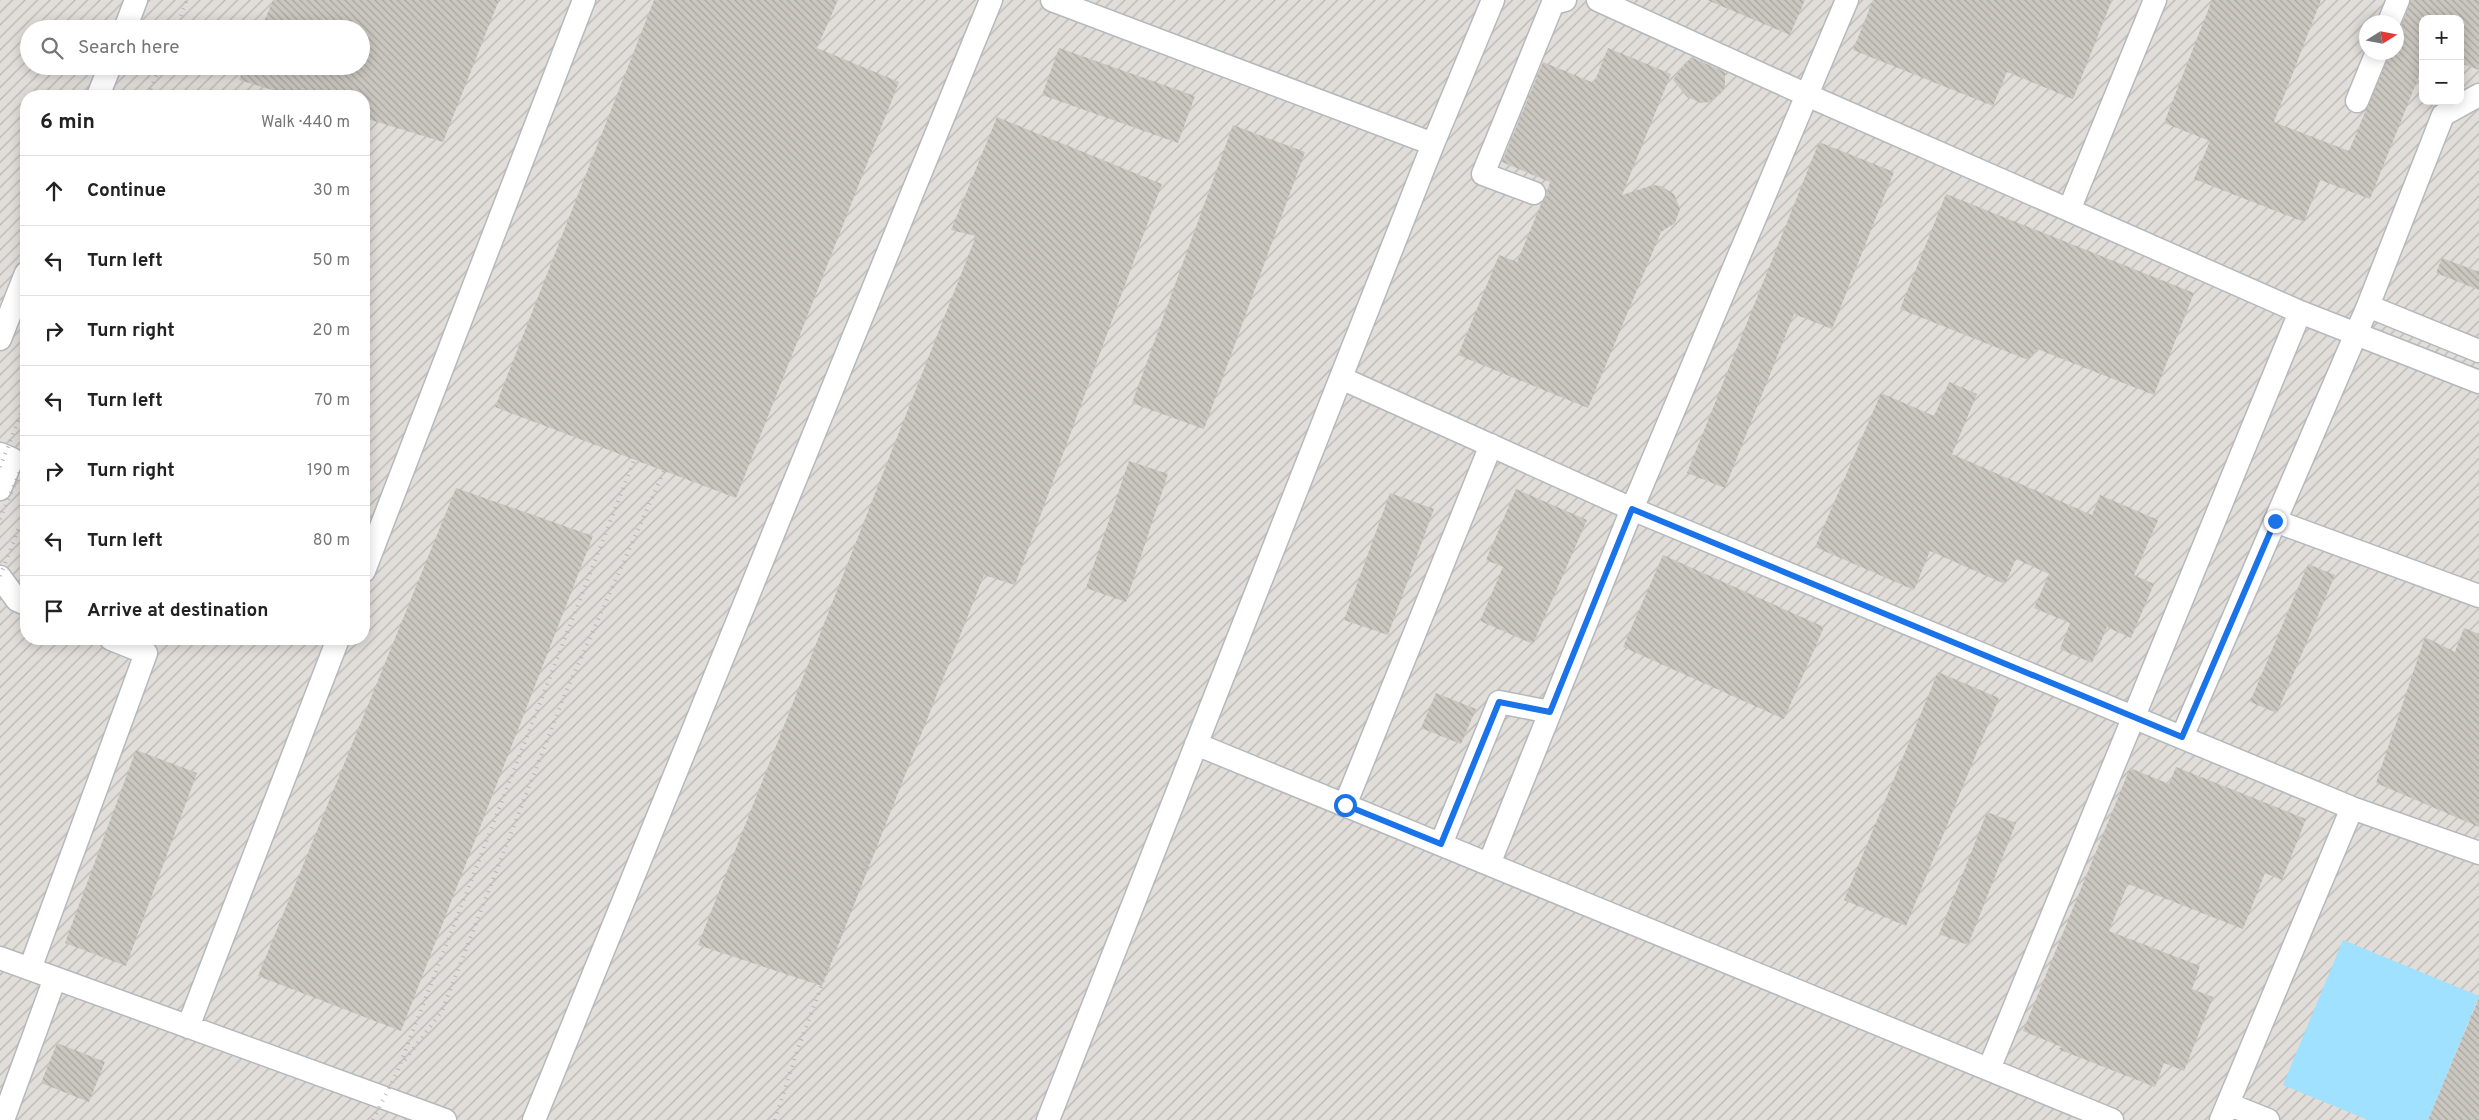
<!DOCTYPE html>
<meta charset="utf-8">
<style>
:root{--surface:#fff;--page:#f2f2f2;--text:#222;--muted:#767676;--line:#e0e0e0}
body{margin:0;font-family:Overpass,sans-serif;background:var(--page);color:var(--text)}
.controls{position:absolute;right:15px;top:15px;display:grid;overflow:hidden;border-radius:10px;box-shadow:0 2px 12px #0003}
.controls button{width:45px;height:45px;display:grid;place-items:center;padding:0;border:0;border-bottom:1px solid var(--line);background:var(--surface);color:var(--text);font:25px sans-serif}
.compass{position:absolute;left:2359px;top:15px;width:45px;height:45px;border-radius:50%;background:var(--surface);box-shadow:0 2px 12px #0003;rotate:79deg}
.stop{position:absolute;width:15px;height:15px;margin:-11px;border:4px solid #1a73e8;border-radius:50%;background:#fff}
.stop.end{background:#1a73e8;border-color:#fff;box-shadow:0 1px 5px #0008}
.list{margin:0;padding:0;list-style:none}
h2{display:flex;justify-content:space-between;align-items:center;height:65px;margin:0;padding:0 20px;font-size:21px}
h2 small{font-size:16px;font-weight:400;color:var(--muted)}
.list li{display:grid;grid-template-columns:32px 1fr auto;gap:15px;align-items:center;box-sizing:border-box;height:70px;padding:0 20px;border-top:1px solid var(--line)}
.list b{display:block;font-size:19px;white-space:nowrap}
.list em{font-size:16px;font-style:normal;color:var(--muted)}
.icon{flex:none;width:28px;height:28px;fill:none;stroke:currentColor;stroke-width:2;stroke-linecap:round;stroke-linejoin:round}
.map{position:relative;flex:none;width:2479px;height:1120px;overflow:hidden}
.search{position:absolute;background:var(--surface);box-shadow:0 2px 12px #0003;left:20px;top:20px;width:350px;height:55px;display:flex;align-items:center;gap:12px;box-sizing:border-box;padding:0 18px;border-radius:28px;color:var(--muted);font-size:19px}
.panel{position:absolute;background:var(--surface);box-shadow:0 2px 12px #0003;left:20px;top:90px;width:350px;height:555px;border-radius:20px}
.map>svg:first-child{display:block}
</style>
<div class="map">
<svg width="2479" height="1120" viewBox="0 0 2479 1120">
<defs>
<pattern id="industrial-furrows" width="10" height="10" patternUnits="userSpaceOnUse" patternTransform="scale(1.25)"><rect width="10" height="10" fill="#e1ddd9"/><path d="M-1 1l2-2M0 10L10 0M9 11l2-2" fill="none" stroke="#b9b6b4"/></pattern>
<pattern id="building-back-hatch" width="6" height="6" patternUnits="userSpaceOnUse" patternTransform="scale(1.25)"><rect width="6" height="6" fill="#cbc7c0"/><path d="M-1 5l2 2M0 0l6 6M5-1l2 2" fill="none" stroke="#a8a5a0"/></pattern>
</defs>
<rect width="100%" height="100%" fill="#eeeae1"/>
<path fill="url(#industrial-furrows)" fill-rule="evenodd" d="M0,0H2479V1120H0ZM2423,19H2460V101H2423ZM2366,22H2396V52H2366ZM29,29H361V66H29ZM26,96H364V639H26Z"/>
<path fill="#a0e1ff" d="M2343,940L2479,996L2428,1120H2368L2283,1085Z"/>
<path fill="url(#building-back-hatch)" d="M273,0H499L443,142L364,118V96H293L239,80L245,66H361V29H261Z
M654,0H838L817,48L899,82L736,498L495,407Z
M1707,0H1805L1790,35Z
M1873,0H2112L2073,99L2007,72L1993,106L1853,50Z
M2212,0H2321L2274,122L2349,151L2390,52H2396V33L2401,27L2411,0H2479V70L2460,63V19H2423V66L2370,199L2320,180L2304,222L2194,179L2210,141L2164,123Z
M1059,48L1195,96L1178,143L1042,95Z
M1608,48L1671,74L1622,195L1653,185L1661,186L1674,194L1680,209L1675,223L1661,232L1588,408L1458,355L1499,255L1517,262L1541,204L1546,197L1550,182L1502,162L1543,62L1594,83Z
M1693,58L1725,72V87L1721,93L1709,102L1701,103L1687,97L1673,80L1686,62Z
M997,117L1162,184L1015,585L984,575L822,986L698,945L976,236L951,230Z
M1233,125L1305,152L1204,429L1132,403Z
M1819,142L1894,172L1832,329L1794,314L1725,488L1687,473Z
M1946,194L2194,293L2154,395L2037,349L2028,360L1900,309Z
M2442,258L2479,272V290L2436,273Z
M1949,382L1977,394L1952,454L2092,515L2100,495L2158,520L2134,575L2154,584L2131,638L2107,627L2092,663L2060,649L2070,623L2034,608L2049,574L2016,559L2005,584L1930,551L1914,590L1815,547L1881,393L1934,416Z
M1129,461L1168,474L1126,602L1086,588Z
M456,488L593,536L401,1031L258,976Z
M1516,489L1587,520L1533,644L1480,621L1503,567L1486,560Z
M1390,493L1434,509L1388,635L1344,620Z
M1663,555L1824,627L1784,719L1623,647Z
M2308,564L2335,575L2277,713L2250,702Z
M2464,628L2479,634V827L2376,783L2425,637L2455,652Z
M1938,672L1999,698L1906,926L1844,900Z
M1436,693L1476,709L1461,744L1421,728Z
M136,750L197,773L126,966L65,943Z
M2176,767L2306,819L2282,880L2265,873L2243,929L2128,884L2109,931L2200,966L2192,989L2213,997L2184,1071L2164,1063L2155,1087L2058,1049L2062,1047L2023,1031L2130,768L2169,784Z
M1987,812L2016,823L1968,945L1939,934Z
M2479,998V1120H2428Z
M57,1043L105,1062L89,1102L41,1083Z"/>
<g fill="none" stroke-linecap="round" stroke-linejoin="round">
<g stroke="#b4b9bd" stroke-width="25">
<path id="minor" d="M1598,0L1807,95L2069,210L2155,0
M1847,0L1632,509L2352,808
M2389,22L2398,0
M125,29L136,0
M98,96L110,66
M2357,101L2377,52
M1433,144L1493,0
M1534,193L1483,174L1553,3L1565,0
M2069,210L2300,312
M2368,306L2479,351
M0,339L26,273
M1341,378L1632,509L1489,864
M0,454L12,459L0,489
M2275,521L2479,596
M364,571L584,0
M0,577L17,600L26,604
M2182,737L2368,306L2443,115L2479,95
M1196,744L2112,1120
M1345,805L1491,445
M1441,844L1499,702L1550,712
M0,958L445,1120
M30,969L146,653L111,639
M188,1027L338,639
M1989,1069L2300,312L2479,382
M2228,1104L2268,1120
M3,1120L55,978
M534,1120L991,0
M1048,1120L1433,144L1052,0
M2221,1120L2352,808L2479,853"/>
</g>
<use href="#minor" stroke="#fff" stroke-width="22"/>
<path stroke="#b3b4b5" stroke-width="4" stroke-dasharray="1 6" stroke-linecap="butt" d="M176,29L187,0
M148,96L160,66
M0,467L26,401
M0,519L26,457
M0,576L19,528
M405,1060L442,1011L565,694L664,471
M373,1120L397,1072L634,460
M775,1120L796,1054L874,845"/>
</g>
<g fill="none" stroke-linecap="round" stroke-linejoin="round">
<path stroke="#1a73e8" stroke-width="6" d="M1345,805L1441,844L1499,702L1550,712L1632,509L2182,737L2275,521"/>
</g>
</svg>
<div class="controls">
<button>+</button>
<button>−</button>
</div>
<svg class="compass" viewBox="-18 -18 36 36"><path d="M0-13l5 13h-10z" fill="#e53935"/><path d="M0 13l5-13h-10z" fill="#767676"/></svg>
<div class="stop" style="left:1345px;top:805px"></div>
<div class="stop end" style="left:2275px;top:521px"></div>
<div class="search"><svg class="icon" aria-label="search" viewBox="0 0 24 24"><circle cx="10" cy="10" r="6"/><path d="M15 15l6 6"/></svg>Search here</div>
<section class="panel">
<h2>6 min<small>Walk · 440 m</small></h2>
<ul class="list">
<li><svg class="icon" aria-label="ahead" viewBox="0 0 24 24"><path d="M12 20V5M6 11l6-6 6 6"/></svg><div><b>Continue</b></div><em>30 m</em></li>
<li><svg class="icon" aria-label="left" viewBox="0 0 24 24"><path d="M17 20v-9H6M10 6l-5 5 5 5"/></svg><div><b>Turn left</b></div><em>50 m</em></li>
<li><svg class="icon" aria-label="right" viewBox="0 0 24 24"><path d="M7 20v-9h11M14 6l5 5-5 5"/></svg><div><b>Turn right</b></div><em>20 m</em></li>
<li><svg class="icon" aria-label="left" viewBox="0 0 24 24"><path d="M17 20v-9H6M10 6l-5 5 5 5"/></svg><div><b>Turn left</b></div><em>70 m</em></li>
<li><svg class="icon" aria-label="right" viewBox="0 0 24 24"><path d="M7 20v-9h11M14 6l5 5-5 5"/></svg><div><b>Turn right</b></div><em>190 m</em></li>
<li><svg class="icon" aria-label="left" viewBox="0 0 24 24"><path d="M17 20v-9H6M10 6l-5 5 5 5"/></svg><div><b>Turn left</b></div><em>80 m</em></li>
<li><svg class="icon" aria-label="arrive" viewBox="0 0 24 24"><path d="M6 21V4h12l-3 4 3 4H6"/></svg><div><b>Arrive at destination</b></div></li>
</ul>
</section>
</div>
